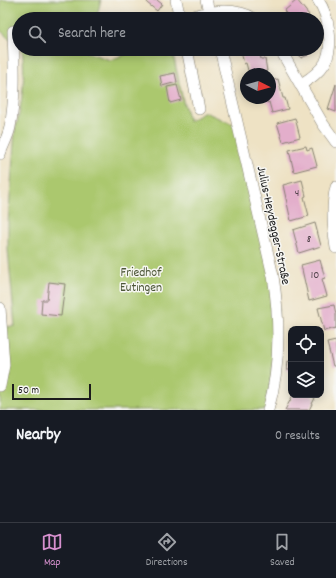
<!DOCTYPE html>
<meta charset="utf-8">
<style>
:root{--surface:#171b24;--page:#20242c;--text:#f1f3f6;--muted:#9ea1a6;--line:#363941;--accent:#d690ce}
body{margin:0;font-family:Dekko,sans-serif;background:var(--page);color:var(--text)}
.controls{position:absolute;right:12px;bottom:12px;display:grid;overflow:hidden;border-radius:8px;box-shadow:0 2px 10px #0003}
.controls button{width:36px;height:36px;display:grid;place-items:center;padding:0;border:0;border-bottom:1px solid var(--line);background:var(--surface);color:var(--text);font:20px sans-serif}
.compass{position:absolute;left:240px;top:68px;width:36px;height:36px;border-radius:50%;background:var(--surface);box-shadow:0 2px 10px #0003;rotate:96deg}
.scale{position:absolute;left:12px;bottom:10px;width:79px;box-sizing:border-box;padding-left:4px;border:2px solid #1c1c1c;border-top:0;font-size:11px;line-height:14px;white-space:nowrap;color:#1c1c1c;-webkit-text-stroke:3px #f6f6f2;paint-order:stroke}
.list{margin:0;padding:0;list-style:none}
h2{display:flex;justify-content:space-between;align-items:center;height:52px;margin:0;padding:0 16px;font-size:17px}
h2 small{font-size:13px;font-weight:400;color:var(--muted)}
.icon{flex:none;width:22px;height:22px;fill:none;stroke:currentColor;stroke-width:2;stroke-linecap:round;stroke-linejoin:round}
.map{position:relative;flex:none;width:336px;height:410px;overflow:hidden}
.search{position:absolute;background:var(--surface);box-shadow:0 2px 10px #0003;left:12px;right:12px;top:12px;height:44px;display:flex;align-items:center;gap:10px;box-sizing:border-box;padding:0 14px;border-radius:22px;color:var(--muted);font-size:15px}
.sheet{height:112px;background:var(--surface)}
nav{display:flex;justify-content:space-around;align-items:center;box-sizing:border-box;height:56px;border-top:1px solid var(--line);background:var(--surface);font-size:11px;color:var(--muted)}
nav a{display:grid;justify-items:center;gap:2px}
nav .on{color:var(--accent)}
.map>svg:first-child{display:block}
</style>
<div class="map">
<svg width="336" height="410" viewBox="0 0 336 410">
<rect width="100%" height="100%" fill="#f6f6f2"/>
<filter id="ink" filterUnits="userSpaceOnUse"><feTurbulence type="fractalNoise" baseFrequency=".025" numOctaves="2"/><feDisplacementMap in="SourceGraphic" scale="8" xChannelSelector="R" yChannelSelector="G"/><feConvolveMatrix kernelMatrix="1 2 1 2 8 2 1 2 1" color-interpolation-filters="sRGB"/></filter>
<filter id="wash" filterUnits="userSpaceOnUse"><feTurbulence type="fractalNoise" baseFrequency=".012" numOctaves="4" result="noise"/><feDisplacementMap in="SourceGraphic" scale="16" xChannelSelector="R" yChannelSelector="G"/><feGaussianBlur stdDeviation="0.9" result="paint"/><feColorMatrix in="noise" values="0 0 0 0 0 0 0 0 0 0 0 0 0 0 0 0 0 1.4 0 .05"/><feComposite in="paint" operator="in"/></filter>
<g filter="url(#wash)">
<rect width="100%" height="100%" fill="#eee2c4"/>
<path fill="#abc86e" stroke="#647245" d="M0,0H101L96,19H19V40L8,38L0,30Z
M22,49H88L87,52L110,60L127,54L134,49H172L183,101L189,121L205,112L239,127L278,310L268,410H0L2,327L15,326L8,250V224L15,130C22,107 26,74 22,49Z"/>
<g id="blocks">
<path fill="#e3aecb" d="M149,0H157L162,4L157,11L147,3Z
M297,0L309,15L304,19H292L284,11Z
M250,49H259L261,59H265L267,71L249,74L246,63L244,64L241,51Z
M302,49H316L307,52L308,55L301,58L298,51Z
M175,73L177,82L162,86L160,76Z
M278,79L283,98H285L288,109L272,113L269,102L267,103L266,98H270V81Z
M336,84V112L328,109Z
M177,85L181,100L170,103L167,87Z
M295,118L300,137L283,142L277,123Z
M306,146L307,150L312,148L317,166L294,172L289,150Z
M302,180L306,196L304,197L309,216L291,221L283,185Z
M315,223L321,246L299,253L293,230Z
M320,260L325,278L322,279L327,296L309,301L301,265Z
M49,282L65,284L61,316L41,314L42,300H47Z
M334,305L336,314V328L324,331L318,308Z
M336,341V366H333L327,343Z
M288,361L291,362V370H287Z
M293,395H310L315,398L309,410H285Z"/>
</g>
</g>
<g filter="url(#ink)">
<use href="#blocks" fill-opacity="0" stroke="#857f70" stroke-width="1"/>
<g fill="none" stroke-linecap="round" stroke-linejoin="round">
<g stroke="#857f70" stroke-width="12">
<path id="minor" d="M176,0L180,19
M206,0L211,18
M186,19C206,10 236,7 255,19
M187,49L199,109
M220,49L273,276C280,321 281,366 268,410
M280,49L323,124L336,142
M300,85C309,79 319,73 325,63C334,45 329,16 318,0
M0,154C3,145 8,137 10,127C16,95 14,63 13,31
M336,187C331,206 333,229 336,248
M0,308L4,365L0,386"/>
</g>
<use href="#minor" stroke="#fff" stroke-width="11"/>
</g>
</g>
<g text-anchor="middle" stroke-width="3" stroke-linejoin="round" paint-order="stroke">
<g font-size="11" fill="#4e4048">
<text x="297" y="196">4</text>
<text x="309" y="242">8</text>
<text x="315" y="278">10</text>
</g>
<g font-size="13" fill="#1c1c1c" stroke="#f6f6f2">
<text transform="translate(275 225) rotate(78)" y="5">Julius-Heydegger-Straße</text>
</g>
<g font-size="13" fill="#4e5839" stroke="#f6f6f2">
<text x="141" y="276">Friedhof<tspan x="141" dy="15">Eutingen</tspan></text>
</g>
</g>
</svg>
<div class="controls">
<button><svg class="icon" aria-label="locate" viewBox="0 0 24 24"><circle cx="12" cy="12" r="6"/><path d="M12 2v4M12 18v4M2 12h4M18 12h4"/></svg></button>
<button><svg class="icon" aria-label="layers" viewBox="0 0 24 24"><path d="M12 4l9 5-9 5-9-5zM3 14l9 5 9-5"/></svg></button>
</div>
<svg class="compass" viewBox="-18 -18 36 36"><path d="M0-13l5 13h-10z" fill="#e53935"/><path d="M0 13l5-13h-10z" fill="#9ea1a6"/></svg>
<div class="scale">50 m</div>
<div class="search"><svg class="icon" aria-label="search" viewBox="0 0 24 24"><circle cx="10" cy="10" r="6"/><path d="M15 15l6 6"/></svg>Search here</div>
</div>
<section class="sheet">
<h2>Nearby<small>0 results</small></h2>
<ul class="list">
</ul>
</section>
<nav>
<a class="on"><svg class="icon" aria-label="map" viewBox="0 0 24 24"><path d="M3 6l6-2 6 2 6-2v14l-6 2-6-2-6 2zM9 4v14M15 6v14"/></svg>Map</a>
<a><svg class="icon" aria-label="directions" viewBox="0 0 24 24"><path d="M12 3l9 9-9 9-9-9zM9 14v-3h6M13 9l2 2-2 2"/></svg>Directions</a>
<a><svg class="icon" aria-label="saved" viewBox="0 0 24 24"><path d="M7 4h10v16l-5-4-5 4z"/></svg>Saved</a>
</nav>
